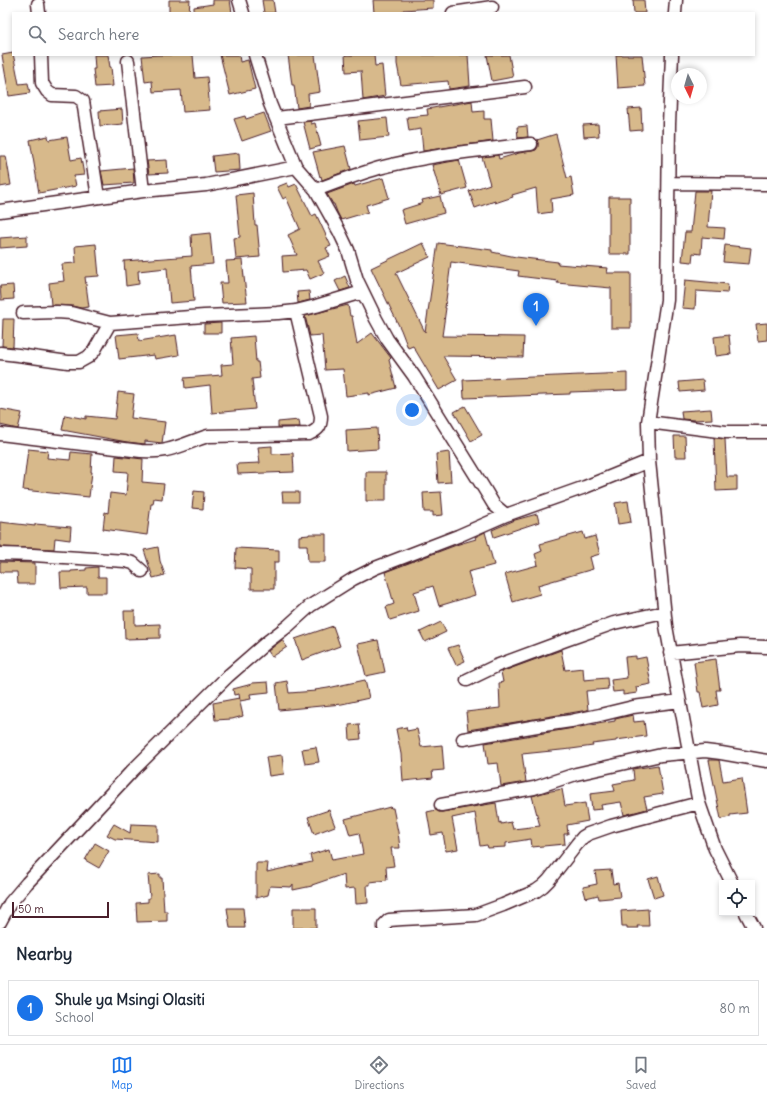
<!DOCTYPE html>
<style>
:root{--surface:#fff;--page:#f2f2f3;--text:#1f2937;--muted:#747a83;--line:#e0e1e3;--accent:#1a73e8}
body{margin:0;font-family:Delius,sans-serif;background:var(--page);color:var(--text)}
.controls{position:absolute;right:12px;bottom:12px;display:grid;overflow:hidden;border-radius:0px;box-shadow:0 2px 6px #0003}
.controls button{width:36px;height:36px;display:grid;place-items:center;padding:0;border:0;border-bottom:1px solid var(--line);background:var(--surface);color:var(--text);font:20px sans-serif}
.compass{position:absolute;left:671px;top:68px;width:36px;height:36px;border-radius:50%;background:var(--surface);box-shadow:0 2px 6px #0003;rotate:175deg}
.scale{position:absolute;left:12px;bottom:10px;width:97px;box-sizing:border-box;padding-left:4px;border:2px solid #4a1f2b;border-top:0;font-size:11px;line-height:14px;white-space:nowrap;color:#4a1f2b;-webkit-text-stroke:3px #fff;paint-order:stroke}
.you{position:absolute;left:412px;top:410px;width:14px;height:14px;margin:-10px;border:3px solid #fff;border-radius:50%;background:#1a73e8;box-shadow:0 0 0 6px #1a73e833}
.badge{display:grid;place-items:center;width:26px;height:26px;border-radius:50%;background:var(--accent);color:#fff;font-size:13px;font-weight:700}
.pin{position:absolute;translate:-50% -33px;filter:drop-shadow(0 1px 2px #0008)}
.pin::after{content:'';position:absolute;top:21px;width:14px;height:12px;background:inherit;clip-path:polygon(0 0,100% 0,50% 100%)}
.list{margin:0;padding:0;list-style:none}
h2{display:flex;justify-content:space-between;align-items:center;height:52px;margin:0;padding:0 16px;font-size:17px}
h2 small{font-size:13px;font-weight:400;color:var(--muted)}
.list li{display:grid;grid-template-columns:26px 1fr auto;gap:12px;align-items:center;box-sizing:border-box;height:56px;margin:0 8px 8px;padding:0 8px;border:1px solid var(--line);border-radius:0px}
.list b{display:block;font-size:15px;white-space:nowrap}
.list p{margin:0;font-size:13px;white-space:nowrap;color:var(--muted)}
.list em{font-size:13px;font-style:normal;color:var(--muted)}
.icon{flex:none;width:22px;height:22px;fill:none;stroke:currentColor;stroke-width:2;stroke-linecap:round;stroke-linejoin:round}
.map{position:relative;flex:none;width:767px;height:928px;overflow:hidden}
.search{position:absolute;background:var(--surface);box-shadow:0 2px 6px #0003;left:12px;right:12px;top:12px;height:44px;display:flex;align-items:center;gap:10px;box-sizing:border-box;padding:0 14px;border-radius:0px;color:var(--muted);font-size:15px}
.sheet{height:116px;background:var(--surface)}
nav{display:flex;justify-content:space-around;align-items:center;box-sizing:border-box;height:56px;border-top:1px solid var(--line);background:var(--surface);font-size:11px;color:var(--muted)}
nav a{display:grid;justify-items:center;gap:2px}
nav .on{color:var(--accent)}
.map>svg:first-child{display:block}
</style>
<div class="map">
<svg width="767" height="928" viewBox="0 0 767 928">
<rect width="100%" height="100%" fill="#fff"/>
<filter id="ink" filterUnits="userSpaceOnUse"><feTurbulence type="fractalNoise" baseFrequency=".025" numOctaves="2"/><feDisplacementMap in="SourceGraphic" scale="8" xChannelSelector="R" yChannelSelector="G"/><feConvolveMatrix kernelMatrix="1 2 1 2 8 2 1 2 1" color-interpolation-filters="sRGB"/></filter>
<g filter="url(#ink)">
<path fill="#d7b98b" stroke="#4a1f2b" d="M169,0H190L189,13H169Z
M213,0H230L232,13H194V7L213,4Z
M262,0H273L275,13H264Z
M373,0H433V8L403,10V13H374Z
M633,0H644L645,13H634Z
M13,53L19,84L28,83L30,93L9,96L2,55Z
M94,55H108L110,67H111L113,86L95,87L93,69H95Z
M159,55H193L195,78L207,77L210,110L183,112L181,90L153,92L152,81L145,82L142,56Z
M220,55H239L240,62L248,60L255,89L230,95Z
M288,55H315L320,92L308,94L309,106L297,108L294,85H292Z
M345,55H374L375,66L382,65L385,96L363,100L361,71L346,72Z
M397,55H468L470,86L449,89L448,81L401,85L397,64Z
M487,55H509L513,77L492,81Z
M616,55H642L645,86L618,88Z
M472,101L473,112L484,111V119H491L493,141L423,151L421,129L409,131L407,117L428,115L427,109Z
M641,108L642,130L630,131L628,109Z
M122,109L123,124L100,126L99,111Z
M264,113L271,131L242,141L234,119L245,116L246,119Z
M387,118L389,137L360,140L358,121Z
M311,121V124L315,123L321,146L310,149L303,122Z
M598,124L599,136L584,137L583,125Z
M527,126L528,137L518,138L517,127Z
M556,134L567,178L571,177L574,195L551,199L552,212L538,214L536,188L512,195L513,197L495,203V201L475,208L469,191L490,184L482,157L498,155L499,159L519,153L532,151L536,150L538,147V143L537,140Z
M48,136L49,140L67,137L71,160L81,158L84,175L74,176L76,186L39,193L30,140Z
M345,146L351,169L322,180L321,176L320,177L313,152Z
M239,153L240,170L214,172L212,156Z
M0,156H6L11,185L0,187Z
M167,160L168,173L149,174L147,161Z
M459,160L467,188L441,195L432,165Z
M133,168L134,183L104,185L101,171Z
M383,178L389,198L366,205L368,212L341,220L337,212L334,204H333L327,194L354,184L355,186Z
M287,183L289,187L296,184L312,216L316,214L331,246L326,248L330,256L318,261L324,273L310,279L306,270L283,272L282,256L297,255L288,235L300,229L286,197L283,199L277,187Z
M695,191H711L708,227L725,228L724,239L702,237L701,254L693,253L692,262L682,261L685,232H691Z
M253,193L255,225H257L260,257L236,259L234,238L240,237L236,195Z
M440,196L444,213L405,224L401,210L423,203L422,200Z
M609,197H630V254H609Z
M210,233L213,264L191,266L194,301L170,303L167,268L138,271L139,284L126,286L124,261L192,256L191,235Z
M27,236V246L0,248V238Z
M423,243L430,257L396,273L425,332L438,243L492,250V252L516,257L558,262L557,264L608,268L607,273H631V328H611V288L557,283L558,281L518,276L519,271L451,262L445,308H446L442,336L524,337L523,357L443,356L457,380L439,390L413,346L408,348L401,330L371,268Z
M96,244L99,276L85,277L89,307L81,308L72,306L51,305L49,283L64,281L62,264L76,263L75,246Z
M725,245L751,248L749,264L723,262Z
M242,260L247,302L222,303L220,283H228L226,261Z
M345,276L350,288L340,291L335,281Z
M685,280L728,284L727,293L696,291L695,309L682,308Z
M13,285L14,299L1,300L0,286Z
M309,291L310,300L298,303L297,292Z
M348,305L350,316H352L357,344L372,333L391,358L389,360L396,388L369,395V393L346,396L343,369L325,370L322,335L310,336L305,316Z
M3,319H14L13,347L2,346Z
M221,323V333H204V324Z
M767,323V340L758,341L756,324Z
M138,333L139,341L176,335L179,355L155,359L154,355L119,359L116,335Z
M729,335L731,354L716,356L714,337Z
M254,336L256,362H258L260,378L252,379L255,409L212,413L210,385L185,388L184,378L222,375L221,365L233,364L231,338Z
M627,373V390L570,392V394L464,398L463,380Z
M703,380L704,390L680,392L679,382Z
M118,392L134,394L131,418L165,422L162,443L145,441V444L127,442L62,430L65,415L86,419V416L115,419Z
M465,406L482,435L471,441L454,412Z
M0,409L22,413L18,429L0,425Z
M711,409L712,419L694,420L682,419L681,411Z
M299,420L300,427H278V422Z
M377,428L378,449L347,451L346,430Z
M674,436H685L686,457H675Z
M714,438L725,439L727,477H737V490L716,491Z
M272,446V454L293,453L294,472L238,474L237,464L260,463L258,447Z
M28,449L48,451L47,458L70,460L71,452L92,454L91,472H92L89,497L23,490Z
M449,452L451,482L438,483L436,454Z
M116,456L143,459L142,482L164,484L162,499L154,498L153,504H151L147,535L103,529L105,512L108,513L110,493L126,495L128,472L115,471Z
M366,472H386V501H366Z
M194,491L204,492L203,509L192,508Z
M282,492H299V502H283Z
M441,492L443,515L433,516V512H424L423,493Z
M628,501L631,522L618,524L615,503Z
M537,514L539,522L494,537L492,530L515,520Z
M0,522L35,526V524L71,527L70,540L55,538L54,549L0,547Z
M485,532L494,565L468,572L475,595L439,606L433,586L414,592L419,611L390,620L386,607L394,604L385,572L459,544L476,539L475,537Z
M583,532L585,539L595,536L600,554L590,557L593,569L538,585L540,594L513,602L505,574L538,565L535,554L542,551L540,544Z
M309,534H326V562H308L307,545H299V536L309,535Z
M158,547L160,561L165,575L153,578L144,550Z
M236,548L279,550V562H274V589H251V569L235,568Z
M0,562L35,563V584H18L17,572H0Z
M98,567V577H106V593H87V587L61,588L60,572H71V571L86,570V568Z
M124,611H135V625L160,624V638L125,639Z
M441,622L446,632L425,642L420,632Z
M333,626L340,646L302,660L295,639Z
M282,640L287,647L272,657L268,651Z
M378,640L385,672L366,676L358,644Z
M458,645L465,661L456,665L448,648Z
M561,650L565,670L583,668L584,680L607,678L608,689L586,691L588,710L468,730L466,712L500,708L499,683L503,682L501,672Z
M636,656V659L646,657L651,684L636,687L637,693L623,695V691L613,692L611,680L627,678L625,657Z
M716,659L720,690H716L718,705L703,708L700,692H698L694,662Z
M365,680L369,698L342,704L279,710L276,683L287,681L289,693L316,691L315,690L328,688Z
M268,682L269,692L250,694L251,699L240,701L239,694L234,695L233,689L252,684V683Z
M239,698L243,716L232,719L215,720L213,703Z
M633,715L634,722L644,721L646,736L616,740V741L592,744L593,746L571,749L522,754L526,782L501,786L498,763L488,764L485,743L615,721V719Z
M359,724L361,739L350,740L349,725Z
M406,727L407,731L417,729L421,747L442,745L444,770L432,771L433,778L403,781L401,754L396,729Z
M316,747L319,762L305,764L302,749Z
M282,755L284,774L269,776L266,757Z
M709,760H719L723,781L742,778L747,813L730,815V817L721,819Z
M658,765L663,794L644,797L647,809L624,815L621,802L601,805L602,809L592,810L590,794L615,791L613,784L634,780L633,769Z
M562,789L565,806L585,803L588,821L567,825L568,834H564L565,844L532,847L531,839L506,843V847L488,848L487,845L480,846L475,813L452,818L458,849L446,851L443,833L431,835L427,812L436,810L439,812H442L496,803L499,823L501,822V824L511,822L513,829L540,826L532,796L546,792Z
M390,807L391,808H393L398,832L400,848H391L394,866L386,867L387,880L370,882V885H367L368,903L356,904L355,888L345,889L344,874L312,885V886L293,890V884L291,887L270,886L268,895L256,898V863H268L267,872L312,862L310,855L329,849L332,860L363,854L359,833L350,835L345,819Z
M329,810L335,826L314,834L308,817Z
M114,824L130,833L131,824L158,825V842L115,839L107,835Z
M95,843L109,851L99,868L85,860Z
M611,870L613,884L618,883L620,897L599,899L598,895L586,898L583,887L597,884L595,871Z
M160,874V878H162L164,911H167V921L137,922L136,903L148,902V898H150L148,875Z
M658,876L663,895L654,898L648,879Z
M227,908H243L245,928H230Z
M293,908H316V928H293Z
M648,909L649,926H637L638,928H627V926H622L621,911Z"/>
<g fill="none" stroke-linecap="round" stroke-linejoin="round">
<g stroke="#4a1f2b" stroke-width="15">
<path id="minor" d="M239,0L243,13
M38,4L39,13
M453,13L492,7
M675,13L676,0
M41,55L42,83L47,91L52,95L76,96L83,101L98,197
M255,55L270,104L296,167L316,190L339,231L348,250L357,280L376,319L387,339L414,376L485,490L494,505L506,515
M672,55L669,124L667,300L648,422L649,461L666,626L694,778L699,803L715,849L732,883
M128,61L143,191
M277,118L525,87
M669,183L767,184
M316,190C337,182 358,174 379,168C429,155 480,150 531,144
M0,211L143,191L206,185L296,167
M23,313L57,312L71,313L110,323L204,316L278,313L296,311L316,306L362,292
M0,353L18,355L68,362H79L88,357L94,351L110,323
M648,422L726,432H767
M0,434L141,451C150,451 158,452 166,450C181,447 194,440 208,436L309,434C318,430 321,427 321,416L296,311
M0,554L33,555L125,561L133,563L142,571
M670,653L740,646L767,647
M467,680L496,666L566,640L614,623L664,612
M463,739L537,726L571,721L600,715L633,707L680,701
M441,805L534,788L576,774L661,755L705,751L721,753L767,761
M746,913L754,928
M0,922L10,903L27,883L132,771L228,676L267,642L288,626L310,606L353,579L375,568L458,536L506,515L585,487L649,461
M384,928V925L389,920L402,919L443,917L476,915L503,905L536,891L543,886L549,880L577,844L583,837L588,834L611,826L699,803"/>
</g>
<use href="#minor" stroke="#fff" stroke-width="12"/>
</g>
</g>
</svg>
<div class="controls">
<button><svg class="icon" aria-label="locate" viewBox="0 0 24 24"><circle cx="12" cy="12" r="6"/><path d="M12 2v4M12 18v4M2 12h4M18 12h4"/></svg></button>
</div>
<svg class="compass" viewBox="-18 -18 36 36"><path d="M0-13l5 13h-10z" fill="#e53935"/><path d="M0 13l5-13h-10z" fill="#747a83"/></svg>
<div class="scale">50 m</div>
<div class="you"></div>
<div class="pin badge" style="left:536px;top:326px">1</div>
<div class="search"><svg class="icon" aria-label="search" viewBox="0 0 24 24"><circle cx="10" cy="10" r="6"/><path d="M15 15l6 6"/></svg>Search here</div>
</div>
<section class="sheet">
<h2>Nearby<small></small></h2>
<ul class="list">
<li><span class="badge">1</span><div><b>Shule ya Msingi Olasiti</b><p>School</p></div><em>80 m</em></li>
</ul>
</section>
<nav>
<a class="on"><svg class="icon" aria-label="map" viewBox="0 0 24 24"><path d="M3 6l6-2 6 2 6-2v14l-6 2-6-2-6 2zM9 4v14M15 6v14"/></svg>Map</a>
<a><svg class="icon" aria-label="directions" viewBox="0 0 24 24"><path d="M12 3l9 9-9 9-9-9zM9 14v-3h6M13 9l2 2-2 2"/></svg>Directions</a>
<a><svg class="icon" aria-label="saved" viewBox="0 0 24 24"><path d="M7 4h10v16l-5-4-5 4z"/></svg>Saved</a>
</nav>
